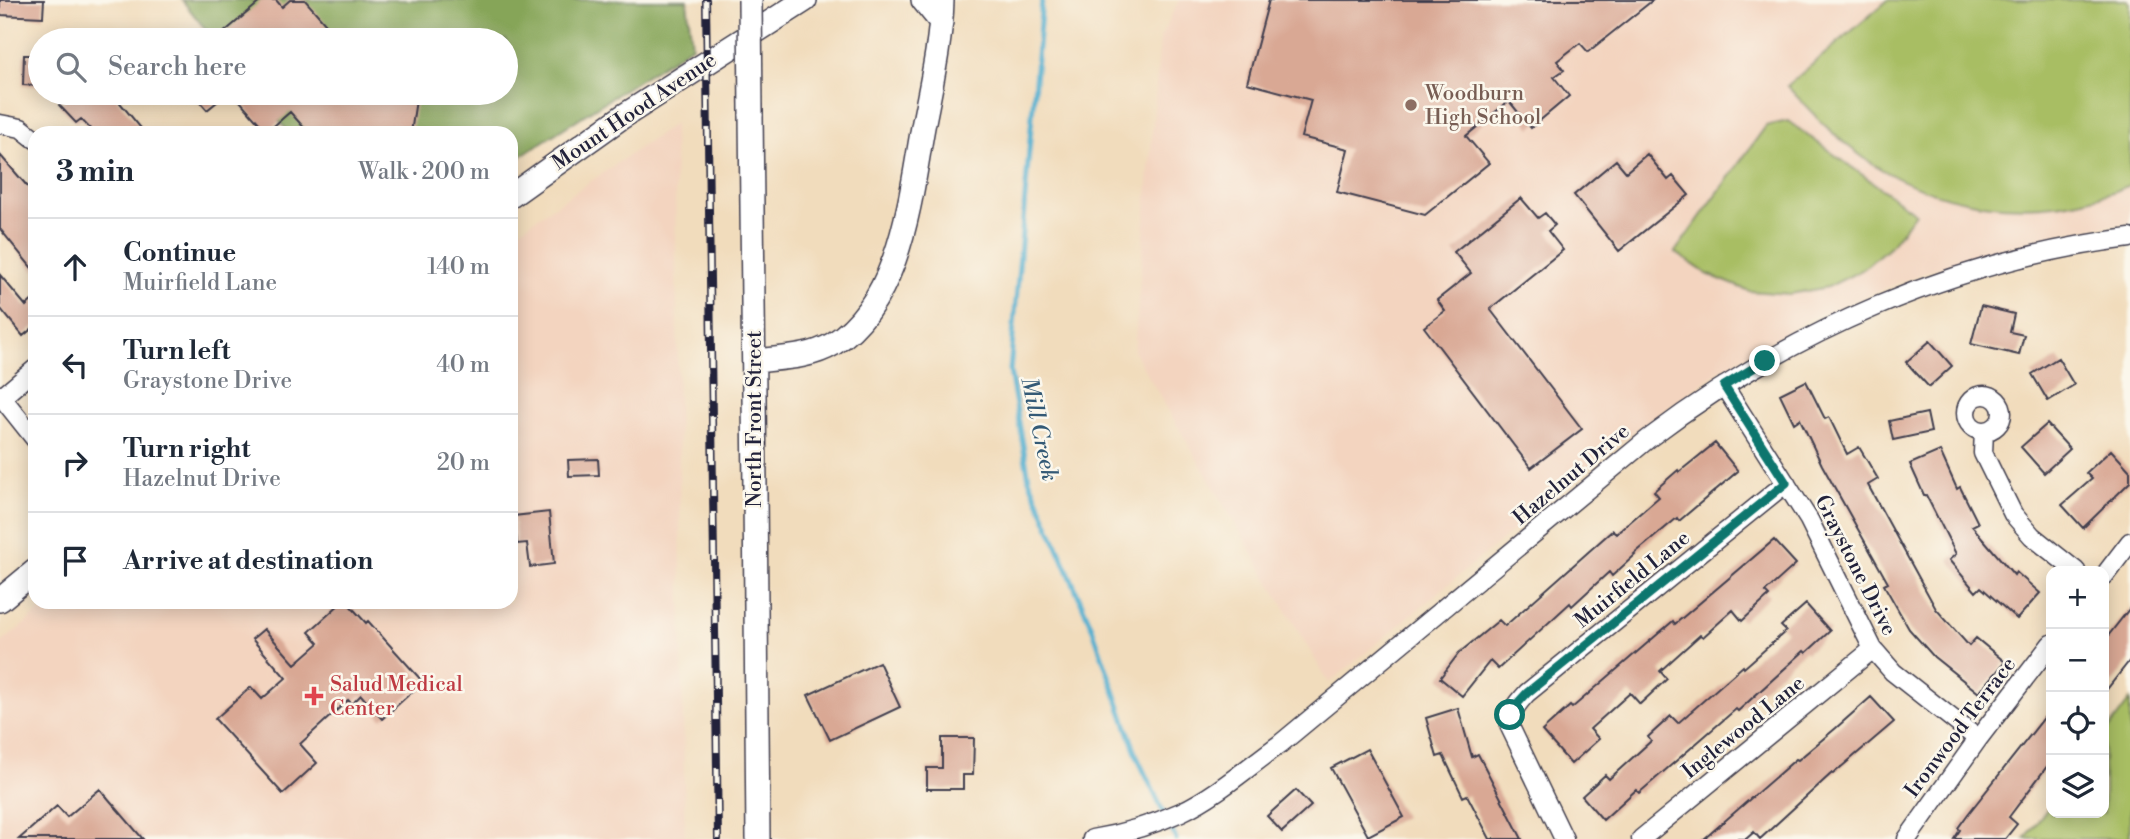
<!DOCTYPE html>
<meta charset="utf-8">
<style>
:root{--surface:#fff;--page:#f2f2f3;--text:#1f2937;--muted:#747a83;--line:#e0e1e3}
body{margin:0;font-family:"Libre Bodoni",serif;background:var(--page);color:var(--text)}
.controls{position:absolute;right:21px;bottom:21px;display:grid;overflow:hidden;border-radius:14px;box-shadow:0 4px 18px #0003}
.controls button{width:63px;height:63px;display:grid;place-items:center;padding:0;border:0;border-bottom:2px solid var(--line);background:var(--surface);color:var(--text);font:35px sans-serif}
.stop{position:absolute;width:21px;height:21px;margin:-16px;border:5px solid #0f766e;border-radius:50%;background:#fff}
.stop.end{background:#0f766e;border-color:#fff;box-shadow:0 2px 7px #0008}
.list{margin:0;padding:0;list-style:none}
h2{display:flex;justify-content:space-between;align-items:center;height:91px;margin:0;padding:0 28px;font-size:30px}
h2 small{font-size:23px;font-weight:400;color:var(--muted)}
.list li{display:grid;grid-template-columns:46px 1fr auto;gap:21px;align-items:center;box-sizing:border-box;height:98px;padding:0 28px;border-top:2px solid var(--line)}
.list b{display:block;font-size:26px;white-space:nowrap}
.list p{margin:0;font-size:23px;white-space:nowrap;color:var(--muted)}
.list em{font-size:23px;font-style:normal;color:var(--muted)}
.icon{flex:none;width:38px;height:38px;fill:none;stroke:currentColor;stroke-width:2;stroke-linecap:round;stroke-linejoin:round}
.map{position:relative;flex:none;width:2130px;height:839px;overflow:hidden}
.search{position:absolute;background:var(--surface);box-shadow:0 4px 18px #0003;left:28px;top:28px;width:490px;height:77px;display:flex;align-items:center;gap:18px;box-sizing:border-box;padding:0 24px;border-radius:38px;color:var(--muted);font-size:26px}
.panel{position:absolute;background:var(--surface);box-shadow:0 4px 18px #0003;left:28px;top:126px;width:490px;height:483px;border-radius:21px}
.map>svg:first-child{display:block}
</style>
<div class="map">
<svg width="2130" height="839" viewBox="0 0 2130 839">
<rect width="100%" height="100%" fill="#fbf7ec"/>
<filter id="ink" filterUnits="userSpaceOnUse"><feTurbulence type="fractalNoise" baseFrequency=".0143" numOctaves="2"/><feDisplacementMap in="SourceGraphic" scale="14" xChannelSelector="R" yChannelSelector="G"/><feConvolveMatrix kernelMatrix="1 2 1 2 8 2 1 2 1" color-interpolation-filters="sRGB"/></filter>
<filter id="wash" filterUnits="userSpaceOnUse"><feTurbulence type="fractalNoise" baseFrequency=".00686" numOctaves="4" result="noise"/><feDisplacementMap in="SourceGraphic" scale="28" xChannelSelector="R" yChannelSelector="G"/><feGaussianBlur stdDeviation="1.57" result="paint"/><feColorMatrix in="noise" values="0 0 0 0 0 0 0 0 0 0 0 0 0 0 0 0 0 1.4 0 .05"/><feComposite in="paint" operator="in"/></filter>
<g filter="url(#wash)">
<rect width="100%" height="100%" fill="#f1dcbc"/>
<path fill="#f3d4bf" d="M1179,0H2130V223L2068,231L1939,267L1811,318L1722,369L1634,431L1329,683L1134,352L1160,38Z
M674,124L685,839H0V644L51,602H511V236Z"/>
<path fill="#a8be63" stroke="#65704f" stroke-width="2" d="M1888,0H2127L2130,3V185C2041,224 1928,210 1852,149C1828,131 1808,108 1787,86Z
M1788,121L1915,213L1892,244L1862,270L1828,287L1790,294L1749,291L1707,274L1675,252L1766,126Z
M2130,700V839H2025L2051,804V813H2104V735Z"/>
<path fill="#86a559" stroke="#54644a" stroke-width="2" d="M182,0H687L692,46L511,162V133H289L257,93H506V40H214Z"/>
<g fill="none" stroke-linecap="round" stroke-linejoin="round">
<path stroke="#50aecf" stroke-width="5" d="M1042,0L1010,371L1029,479L1093,630L1138,759L1176,839"/>
</g>
<g id="blocks">
<path fill="#d9a894" d="M0,0H44L43,17L0,15Z
M262,0H276L282,7L290,0H305L340,40H215Z
M1269,0H1653L1588,52L1580,43L1557,61L1564,70L1554,77L1569,96L1531,128L1509,101L1466,136L1489,163L1425,215L1337,192L1348,149L1301,137L1311,100L1247,83Z
M24,55H40V86L23,85Z
M73,93H112L145,133H94L81,119L76,123L59,105Z
M192,93H228L207,110Z
M233,93H364L416,100L411,133H332L306,130L290,112L267,132Z
M1647,154L1668,180L1673,176L1689,195L1619,251L1574,195L1616,160L1626,172Z
M0,155L35,195V272L0,229Z
M1521,198L1538,218L1545,213L1555,225L1548,231L1563,250L1490,309L1582,429L1531,468L1424,327L1445,311L1437,300L1471,273L1454,252Z
M0,275L26,306L35,298V326L23,336L0,308Z
M1981,306L2014,314L2010,332L2024,335L2019,355L1971,344Z
M1930,341L1952,366L1929,387L1906,362Z
M2058,358L2074,385L2048,401L2032,374Z
M1806,381L1825,419L1829,417L1847,454L1859,447L1878,479L1868,485L1936,609L1969,646L1976,638L2005,662L1979,693L1934,657L1909,629L1884,585L1888,583L1822,465L1800,419L1794,423L1780,394Z
M1927,413L1931,432L1893,440L1889,421Z
M2047,424L2070,449L2044,473L2021,447Z
M1715,443L1738,471L1679,521L1677,518L1634,554L1635,555L1612,576L1609,572L1572,606L1570,603L1498,669L1490,661L1462,696L1440,678L1459,653L1499,620L1505,626L1613,530L1616,534L1659,497L1654,491L1678,470L1679,472Z
M2111,450L2130,471V482L2083,528L2062,505L2092,479L2086,473Z
M1940,451L1957,489L1960,487L1978,523L1972,526L2014,575L2016,572L2040,593L2017,619L1981,587L1976,592L1949,560L1956,554L1926,495H1924L1910,464Z
M598,459L599,475L569,476L568,460Z
M549,512L554,564L530,567L527,543L517,544L514,516Z
M1774,540L1796,564L1765,592L1769,596L1742,621L1733,610L1703,637L1700,635L1660,671L1667,679L1640,704L1630,693L1590,729L1599,739L1571,764L1542,731L1570,706L1572,708L1673,621L1675,624Z
M342,602H347L366,623L368,621L423,682L382,719L361,695L352,704L348,700L300,744L317,763L283,794L215,719L251,687L262,699L286,678L252,639L264,629L295,664L319,643L309,632Z
M1806,604L1830,631L1806,653L1804,651L1738,711L1736,709L1639,793L1636,790L1603,820L1582,796L1605,775L1609,779L1651,741L1648,737L1671,716L1678,723L1743,666L1744,668L1786,631L1781,626Z
M2130,608V660L2104,693V641Z
M879,662L900,707L830,740L808,695Z
M1871,697L1894,722L1833,774L1832,773L1760,839L1754,832L1746,839H1704L1796,759L1798,760L1836,728Z
M1458,708L1472,757L1478,754L1522,839H1490L1467,795L1463,797L1443,755L1437,757L1426,718Z
M2051,709V761L2009,817L2017,824L2005,839H1954L1960,830L1958,828L1968,814Z
M942,738H974L973,775H963V789H927V768H942Z
M1367,749L1404,817L1368,836L1331,768Z
M100,789L143,839H19L57,806L67,817Z
M1296,790L1311,806L1282,832L1267,816Z"/>
</g>
</g>
<g filter="url(#ink)">
<use href="#blocks" fill-opacity="0" stroke="#413e4e" stroke-width="2"/>
<g fill="none" stroke-linecap="round" stroke-linejoin="round">
<g stroke="#413e4e" stroke-width="21">
<path id="minor" d="M0,124L21,128L35,139
M1724,386L1809,520L1873,649L1893,672L1978,739
M0,395L35,439
M1966 413a18 18 0 1 1 36 0a18 18 0 1 1-36 0Z
M2,397L35,369
M1984,431L1983,453L2013,514L2032,536L2076,571
M2104,576L2130,542
M1092,839C1123,834 1152,825 1181,812C1217,795 1248,767 1280,744L1648,439C1788,333 1955,259 2130,238
M1564,839L1510,727C1511,711 1517,704 1527,693L1786,483
M1641,839L1873,649
M1907,839L1978,739L2051,644"/>
</g>
<g stroke="#413e4e" stroke-width="26">
<path id="major" d="M923,0L941,22
M751,114C755,356 755,597 758,839
M511,196L622,117L805,0
M755,361C781,358 810,358 833,344C901,301 910,199 923,127C931,85 941,43 942,0
M0,600L35,571"/>
</g>
<use href="#minor" stroke="#fff" stroke-width="18"/>
<use href="#major" stroke="#fff" stroke-width="23"/>
<g stroke="#22223b" stroke-width="8">
<path id="rail" d="M706,0L718,839"/>
</g>
<use href="#rail" stroke="#fbf7ec" stroke-width="5" stroke-dasharray="16" stroke-linecap="butt"/>
<g stroke="#413e4e" stroke-width="26" stroke-linecap="butt">
<path id="major-bridge" d="M750,0L751,114"/>
</g>
<use href="#major-bridge" stroke="#fff" stroke-width="23"/>
</g>
</g>
<g fill="none" stroke-linecap="round" stroke-linejoin="round" filter="url(#ink)">
<path stroke="#0f766e" stroke-width="9" d="M1510,715L1517,704L1527,693L1786,483L1724,386L1765,361"/>
</g>
<circle fill="#8d6e63" stroke="#fbf7ec" stroke-width="2.5" cx="1411" cy="105" r="7"/>
<path fill="#e0444e" stroke="#fbf7ec" stroke-width="2.5" d="M310.5 685.5h7v7h7v7h-7v7h-7v-7h-7v-7h7z"/>
<g text-anchor="middle" stroke-width="5" stroke-linejoin="round" paint-order="stroke">
<g font-size="21" fill="#785e54" stroke="#fbf7ec" text-anchor="start">
<text x="1425" y="100">Woodburn<tspan x="1425" dy="24">High School</tspan></text>
</g>
<g font-size="21" fill="#22223b" stroke="#fbf7ec">
<text transform="translate(634 111) rotate(-34)" y="7">Mount Hood Avenue</text>
<text transform="translate(754 419) rotate(-90)" y="7">North Front Street</text>
<text transform="translate(1571 474) rotate(-40)" y="7">Hazelnut Drive</text>
<text transform="translate(1856 565) rotate(63)" y="7">Graystone Drive</text>
<text transform="translate(1632 579) rotate(-39)" y="7">Muirfield Lane</text>
<text transform="translate(1743 727) rotate(-39)" y="7">Inglewood Lane</text>
<text transform="translate(1960 727) rotate(-53)" y="7">Ironwood Terrace</text>
</g>
<g font-size="21" fill="#be3a42" stroke="#fbf7ec" text-anchor="start">
<text x="330" y="691">Salud Medical<tspan x="330" dy="24">Center</tspan></text>
</g>
<g font-size="23" font-style="italic" fill="#345a76" stroke="#fbf7ec">
<text transform="translate(1040 429) rotate(78)" y="8">Mill Creek</text>
</g>
</g>
</svg>
<div class="controls">
<button>+</button>
<button>−</button>
<button><svg class="icon" aria-label="locate" viewBox="0 0 24 24"><circle cx="12" cy="12" r="6"/><path d="M12 2v4M12 18v4M2 12h4M18 12h4"/></svg></button>
<button><svg class="icon" aria-label="layers" viewBox="0 0 24 24"><path d="M12 4l9 5-9 5-9-5zM3 14l9 5 9-5"/></svg></button>
</div>
<div class="stop" style="left:1510px;top:715px"></div>
<div class="stop end" style="left:1765px;top:361px"></div>
<div class="search"><svg class="icon" aria-label="search" viewBox="0 0 24 24"><circle cx="10" cy="10" r="6"/><path d="M15 15l6 6"/></svg>Search here</div>
<section class="panel">
<h2>3 min<small>Walk · 200 m</small></h2>
<ul class="list">
<li><svg class="icon" aria-label="ahead" viewBox="0 0 24 24"><path d="M12 20V5M6 11l6-6 6 6"/></svg><div><b>Continue</b><p>Muirfield Lane</p></div><em>140 m</em></li>
<li><svg class="icon" aria-label="left" viewBox="0 0 24 24"><path d="M17 20v-9H6M10 6l-5 5 5 5"/></svg><div><b>Turn left</b><p>Graystone Drive</p></div><em>40 m</em></li>
<li><svg class="icon" aria-label="right" viewBox="0 0 24 24"><path d="M7 20v-9h11M14 6l5 5-5 5"/></svg><div><b>Turn right</b><p>Hazelnut Drive</p></div><em>20 m</em></li>
<li><svg class="icon" aria-label="arrive" viewBox="0 0 24 24"><path d="M6 21V4h12l-3 4 3 4H6"/></svg><div><b>Arrive at destination</b></div></li>
</ul>
</section>
</div>
